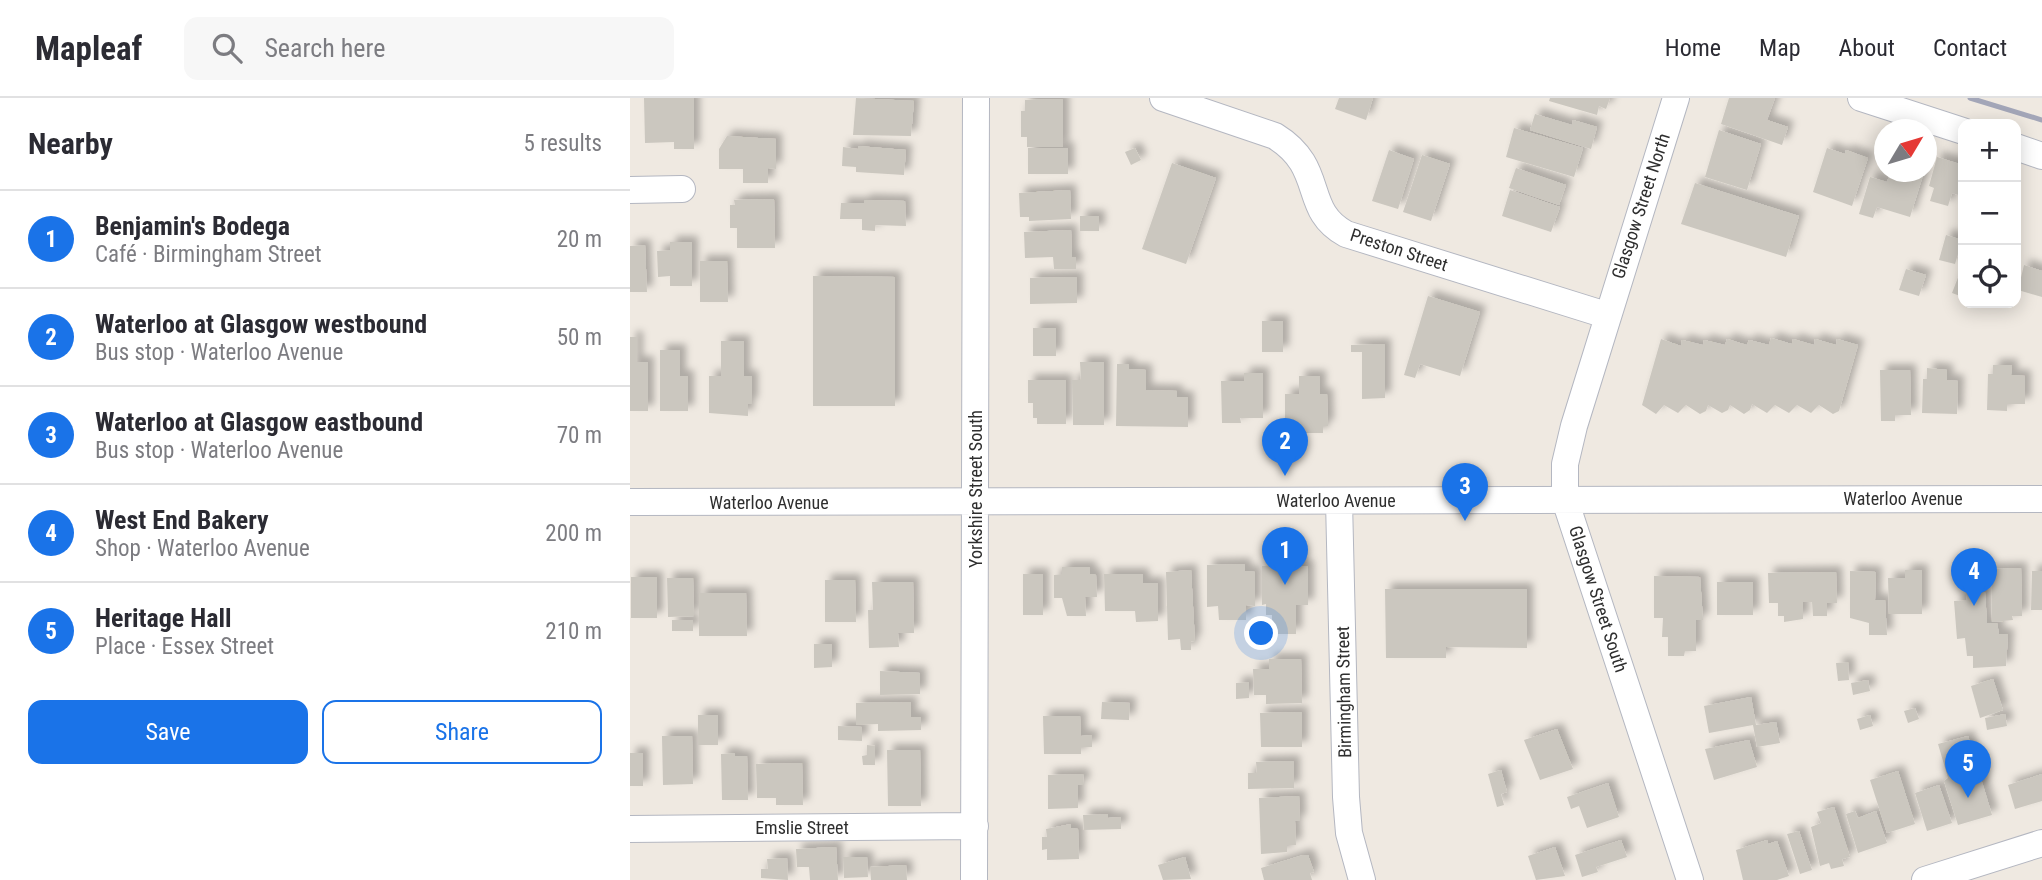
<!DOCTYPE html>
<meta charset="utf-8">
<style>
:root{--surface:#fff;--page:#f7f7f7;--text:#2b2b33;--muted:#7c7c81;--line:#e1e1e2;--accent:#1a73e8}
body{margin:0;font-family:"Roboto Condensed",sans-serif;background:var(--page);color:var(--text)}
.controls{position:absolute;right:21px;top:21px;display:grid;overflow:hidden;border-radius:14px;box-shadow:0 4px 18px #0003}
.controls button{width:63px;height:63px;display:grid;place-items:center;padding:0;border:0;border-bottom:2px solid var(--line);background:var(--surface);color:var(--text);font:35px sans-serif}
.compass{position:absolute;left:1244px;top:21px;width:63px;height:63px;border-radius:50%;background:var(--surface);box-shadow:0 4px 18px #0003;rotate:52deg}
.you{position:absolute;left:632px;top:536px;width:24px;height:24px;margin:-18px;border:5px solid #fff;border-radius:50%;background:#1a73e8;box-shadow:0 0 0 10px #1a73e833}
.badge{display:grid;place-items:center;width:46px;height:46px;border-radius:50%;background:var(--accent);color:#fff;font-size:23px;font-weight:700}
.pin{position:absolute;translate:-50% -58px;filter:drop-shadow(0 2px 4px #0008)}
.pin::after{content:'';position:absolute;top:37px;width:24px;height:21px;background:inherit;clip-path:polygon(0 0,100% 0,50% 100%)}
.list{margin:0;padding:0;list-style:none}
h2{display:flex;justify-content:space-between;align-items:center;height:91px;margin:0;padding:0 28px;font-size:30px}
h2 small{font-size:23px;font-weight:400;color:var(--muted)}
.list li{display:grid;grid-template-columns:46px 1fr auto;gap:21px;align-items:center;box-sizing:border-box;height:98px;padding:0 28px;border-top:2px solid var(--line)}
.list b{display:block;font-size:26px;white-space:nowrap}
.list p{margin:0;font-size:23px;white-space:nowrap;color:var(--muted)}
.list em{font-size:23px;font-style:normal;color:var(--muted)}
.actions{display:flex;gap:14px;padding:21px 28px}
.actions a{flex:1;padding:16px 0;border:2px solid var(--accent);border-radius:14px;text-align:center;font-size:24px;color:var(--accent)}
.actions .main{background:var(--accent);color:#fff}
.icon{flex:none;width:38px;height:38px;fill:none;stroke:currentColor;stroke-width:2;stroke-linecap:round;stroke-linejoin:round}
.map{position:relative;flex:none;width:1412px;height:782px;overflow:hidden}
header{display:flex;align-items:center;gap:42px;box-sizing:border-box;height:98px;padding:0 35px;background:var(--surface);border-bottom:2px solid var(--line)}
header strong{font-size:33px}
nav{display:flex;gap:38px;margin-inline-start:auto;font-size:24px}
.search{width:490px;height:63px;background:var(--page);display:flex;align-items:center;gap:18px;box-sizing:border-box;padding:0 24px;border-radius:14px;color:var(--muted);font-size:26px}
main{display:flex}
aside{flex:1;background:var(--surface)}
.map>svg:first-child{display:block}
</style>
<header>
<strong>Mapleaf</strong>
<div class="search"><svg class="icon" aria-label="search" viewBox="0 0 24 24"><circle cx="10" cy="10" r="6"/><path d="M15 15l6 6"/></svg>Search here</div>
<nav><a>Home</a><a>Map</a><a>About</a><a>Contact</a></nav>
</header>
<main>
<aside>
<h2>Nearby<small>5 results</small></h2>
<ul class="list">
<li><span class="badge">1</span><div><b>Benjamin's Bodega</b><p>Café · Birmingham Street</p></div><em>20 m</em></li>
<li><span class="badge">2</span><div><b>Waterloo at Glasgow westbound</b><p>Bus stop · Waterloo Avenue</p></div><em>50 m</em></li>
<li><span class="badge">3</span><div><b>Waterloo at Glasgow eastbound</b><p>Bus stop · Waterloo Avenue</p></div><em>70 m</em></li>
<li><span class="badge">4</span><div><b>West End Bakery</b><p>Shop · Waterloo Avenue</p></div><em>200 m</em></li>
<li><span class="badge">5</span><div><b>Heritage Hall</b><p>Place · Essex Street</p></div><em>210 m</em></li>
</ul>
<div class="actions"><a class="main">Save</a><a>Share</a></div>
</aside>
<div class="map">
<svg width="1412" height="782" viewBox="0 0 1412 782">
<defs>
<filter id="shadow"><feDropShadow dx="6" dy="-6" stdDeviation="3.5" flood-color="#0004"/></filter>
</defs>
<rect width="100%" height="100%" fill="#efe9e1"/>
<path fill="#cbc7bf" filter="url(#shadow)" d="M14,0H64V51H44V44L15,45Z
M226,0L284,3L281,38L223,37Z
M709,0H743L736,22L705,11Z
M920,0H980L976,11L969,8L967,17L919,3Z
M1099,0H1145L1137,22L1158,29L1152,47L1091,26Z
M433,1V49H397V39H391V13H395V2Z
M905,16L942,27L943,22L967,29L961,51L900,32Z
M884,30L953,50L944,79L876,59Z
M1089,32L1131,46L1117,92L1075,79Z
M97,38L146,41V71L138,70V85H113V71H89V51Z
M228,48L276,52L274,77L226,74V69L212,68L213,49L228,51Z
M398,50H438V76H398Z
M505,50L511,62L501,67L495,54Z
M1197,50L1215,56L1216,52L1238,60L1222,108L1183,94Z
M759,52L784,61L768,111L742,103Z
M792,57L820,66L801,123L773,114Z
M1307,59L1333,67L1332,98L1322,95L1318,108L1300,103L1304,90L1299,88Z
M542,65L586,80L556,166L512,151Z
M886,70L936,87L929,107L879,90Z
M1268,74H1294L1280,119L1247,109L1243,120L1229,116L1240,79L1257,84L1259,78L1266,80Z
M1065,85L1169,118L1156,159L1051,126Z
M440,92L441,121L399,123V119H390L389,95Z
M880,92L930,109L921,134L872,118Z
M144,101L145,150H107V130H100V107H105L104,102Z
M234,102L275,103L276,128L245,127V133L232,132V121H210L211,105H234Z
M450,118H469V133H450Z
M441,132L442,159H446V171H424L423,159L395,160L394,134Z
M1316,137L1332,142L1325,166L1309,162Z
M40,144H62V188H40V178L28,179L27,153L40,152Z
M15,147L17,194H0V148Z
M70,163H97L98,204H70Z
M1394,167L1412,173V199L1388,192Z
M1276,171L1296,177L1289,198L1269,192Z
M1329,177L1333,179V199L1322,195Z
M183,178L265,179V308H183Z
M447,179V205L400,206V180Z
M798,198L850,214L830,278L790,266L785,280L774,277Z
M632,223H653V254H632Z
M403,230H426V258H403Z
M0,239H7V264H18V313H0Z
M1141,240L1162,246L1163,241L1184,247L1185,241L1206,247L1207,241L1228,247L1209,313L1203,316L1189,307L1181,315L1167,307L1159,315L1145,307L1137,315L1122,306L1120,312L1114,316L1100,307L1098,312L1092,315L1078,307L1076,313L1070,316L1056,307L1048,315L1034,307L1026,316L1012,307L1031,241L1051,248L1052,242L1073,247L1074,242L1095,247L1097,241L1117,247L1119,242L1139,247Z
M91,243H114V278H122V306H118V318L79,315V278H91Z
M755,246V300L732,301V254H721V247Z
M30,252H50V278H58V313H30Z
M450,264H474V327H443L442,282H451Z
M487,266H499V271L516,272V292L547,293V299H558V329L486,328Z
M1363,267H1382L1381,277L1395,278V306H1377V313L1357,312L1358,276H1363Z
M1297,270L1317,272V282L1328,283L1327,316L1292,315L1293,281H1297Z
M1250,272H1280L1281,317H1265V323H1251Z
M614,275H633V320H610L611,325H592L591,283H614Z
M669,278H690V296H697L698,328H693V335H660V329H655V296H669Z
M398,282H436V326H407V320H403V305H398Z
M615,466V473L625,474V508L616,507V522H589L588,508L577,509V467Z
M632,468H678V507H666V536H642V517H636V506L632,507Z
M432,469H460V476L466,477L467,499H455L456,518H437L432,500H424V477L432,476Z
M1391,470L1392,518H1382L1383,522L1362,524L1361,471Z
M561,472L565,544L561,543V552H551L550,541L538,542L536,474Z
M1275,472H1292V516H1259L1258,480H1275Z
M1220,473L1246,474L1245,502H1255L1257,537H1239V525L1220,520Z
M1402,473H1412V512H1401Z
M1206,474L1207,505H1197V518H1183L1182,504H1173V521L1154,524V518H1148V505H1139L1138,475Z
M393,476H413V517H393Z
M474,476H513V485H528V523L506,524L505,513H475Z
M1024,478L1070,479L1073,522H1066V553H1055L1054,558H1038V539H1032L1033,520H1024Z
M1,479H27V520H1Z
M37,480H63L64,518L38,519Z
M195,482H225L226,524H195Z
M242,484H283L284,535H268L269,549L239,550L238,512H243Z
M1087,484H1123V517H1087Z
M755,491H897V550L816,549V560H756Z
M1355,494L1357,525H1367L1369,536H1378L1376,568L1343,570V558H1337L1335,540L1327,541L1324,503L1337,502L1336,495Z
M69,495H116L117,538H69Z
M42,522H63V533H42Z
M184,546H202V569L184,570Z
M639,561H671L672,605L636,606V597H624L623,571H639Z
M1218,564L1219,582L1208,583L1206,565Z
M250,573L290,575V596L250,597Z
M1363,581L1373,612L1350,620L1341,588Z
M1238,582L1240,593L1223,597L1221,585Z
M619,584V600L606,601V585Z
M1121,599L1126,627L1146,624L1150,645L1127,649L1123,627L1079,635L1074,608Z
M281,604V619H291V632L248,633V626L226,627V605Z
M472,604L500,605L499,622L471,621Z
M1285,610L1289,621L1278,625L1274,613Z
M672,614V649H631L630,615Z
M1375,616L1377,628L1357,632L1355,620Z
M68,617H88V647H68Z
M1240,617L1243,628L1230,632L1227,621Z
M413,618H450L451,638L462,637V649H451V656H414Z
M208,628L232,629V643L208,642Z
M927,631L943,671L910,682L894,642Z
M32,638H62L63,686L33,687Z
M1338,638L1362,717L1328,727L1314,683L1318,680L1308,646Z
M1119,642L1127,669L1084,682L1075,651Z
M237,647L245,648V667H233L232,658L237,657Z
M257,652H290L291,708H258Z
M0,655H13V688H0Z
M105,655V658H117L118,702H92L91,656Z
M664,663V690L618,691V675H627L626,664Z
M172,665L173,707H146V700H127L126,666Z
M871,672L877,694L871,696L874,707L867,709L858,676Z
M1268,673L1285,726L1257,735L1240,682Z
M453,676L454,687H448V710L418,711V677Z
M1412,676V703L1385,711L1378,687Z
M978,685L989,719L957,730L949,708L941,711L937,699Z
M1309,687L1322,725L1297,733L1285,695Z
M669,698L670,723H665L666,747H657V754L631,756L629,700Z
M1204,709L1220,759L1212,761L1214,768L1201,771L1199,765L1190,768L1181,729L1191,725L1187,714Z
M1225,713L1228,720L1246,713L1257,745L1228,755L1216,716Z
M478,716V720L491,719V731L454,732L453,717Z
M441,726V730L448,731L449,761L417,762V751L412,752V739H417L416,731Z
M1169,733L1182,772L1170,776L1157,736Z
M991,742L997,759L966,769L968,774L952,779L945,757Z
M1137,742L1138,746L1147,743L1159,778L1147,782H1113L1106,752Z
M206,749L208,782H180L179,769H167L166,751Z
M925,749L935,778L906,782L898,758Z
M673,757H678L684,774L680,775L682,782H634L631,770Z
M213,759H237L238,779L214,780Z
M555,759L561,781L533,782L528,767Z
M157,760L158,782L131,780V771H138L137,761Z
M276,767L277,782H241L240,769Z"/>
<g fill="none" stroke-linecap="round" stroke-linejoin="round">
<g stroke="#b4b7c1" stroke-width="28">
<path id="minor" d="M533,0L645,38C697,70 671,112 716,136L976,217
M1046,0L944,328L935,366V402L1060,782
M1231,0L1333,33
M1386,49L1412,58
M0,92L52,91
M709,403L716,699L719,735L732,782
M0,404L1412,401
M0,731L345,728
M344,782L346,0
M1295,782L1412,745"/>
</g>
<use href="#minor" stroke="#fff" stroke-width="26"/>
<path stroke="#a3a6b8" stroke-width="5" d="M1340,0L1412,22"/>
</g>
<g text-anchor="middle" stroke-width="5" stroke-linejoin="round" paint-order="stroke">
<g font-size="18" fill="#2e2e2e" stroke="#fff">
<text transform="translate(1011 108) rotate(-72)" y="6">Glasgow Street North</text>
<text transform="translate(769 152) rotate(18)" y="6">Preston Street</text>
<text transform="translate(346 391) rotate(-90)" y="6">Yorkshire Street South</text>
<text x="1273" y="407">Waterloo Avenue</text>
<text x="706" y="409">Waterloo Avenue</text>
<text x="139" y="411">Waterloo Avenue</text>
<text transform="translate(968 501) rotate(72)" y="6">Glasgow Street South</text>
<text transform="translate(714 594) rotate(-91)" y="6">Birmingham Street</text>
<text x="172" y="736">Emslie Street</text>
</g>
</g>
</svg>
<div class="controls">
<button>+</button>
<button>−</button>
<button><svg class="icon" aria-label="locate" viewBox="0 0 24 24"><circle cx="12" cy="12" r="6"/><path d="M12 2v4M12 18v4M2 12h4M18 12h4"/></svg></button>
</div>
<svg class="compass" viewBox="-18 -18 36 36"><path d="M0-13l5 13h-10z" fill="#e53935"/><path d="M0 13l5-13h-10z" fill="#7c7c81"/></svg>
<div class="you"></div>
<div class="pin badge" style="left:655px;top:487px">1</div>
<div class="pin badge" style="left:655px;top:378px">2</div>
<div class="pin badge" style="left:835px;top:423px">3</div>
<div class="pin badge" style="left:1344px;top:508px">4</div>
<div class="pin badge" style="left:1338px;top:700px">5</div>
</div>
</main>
